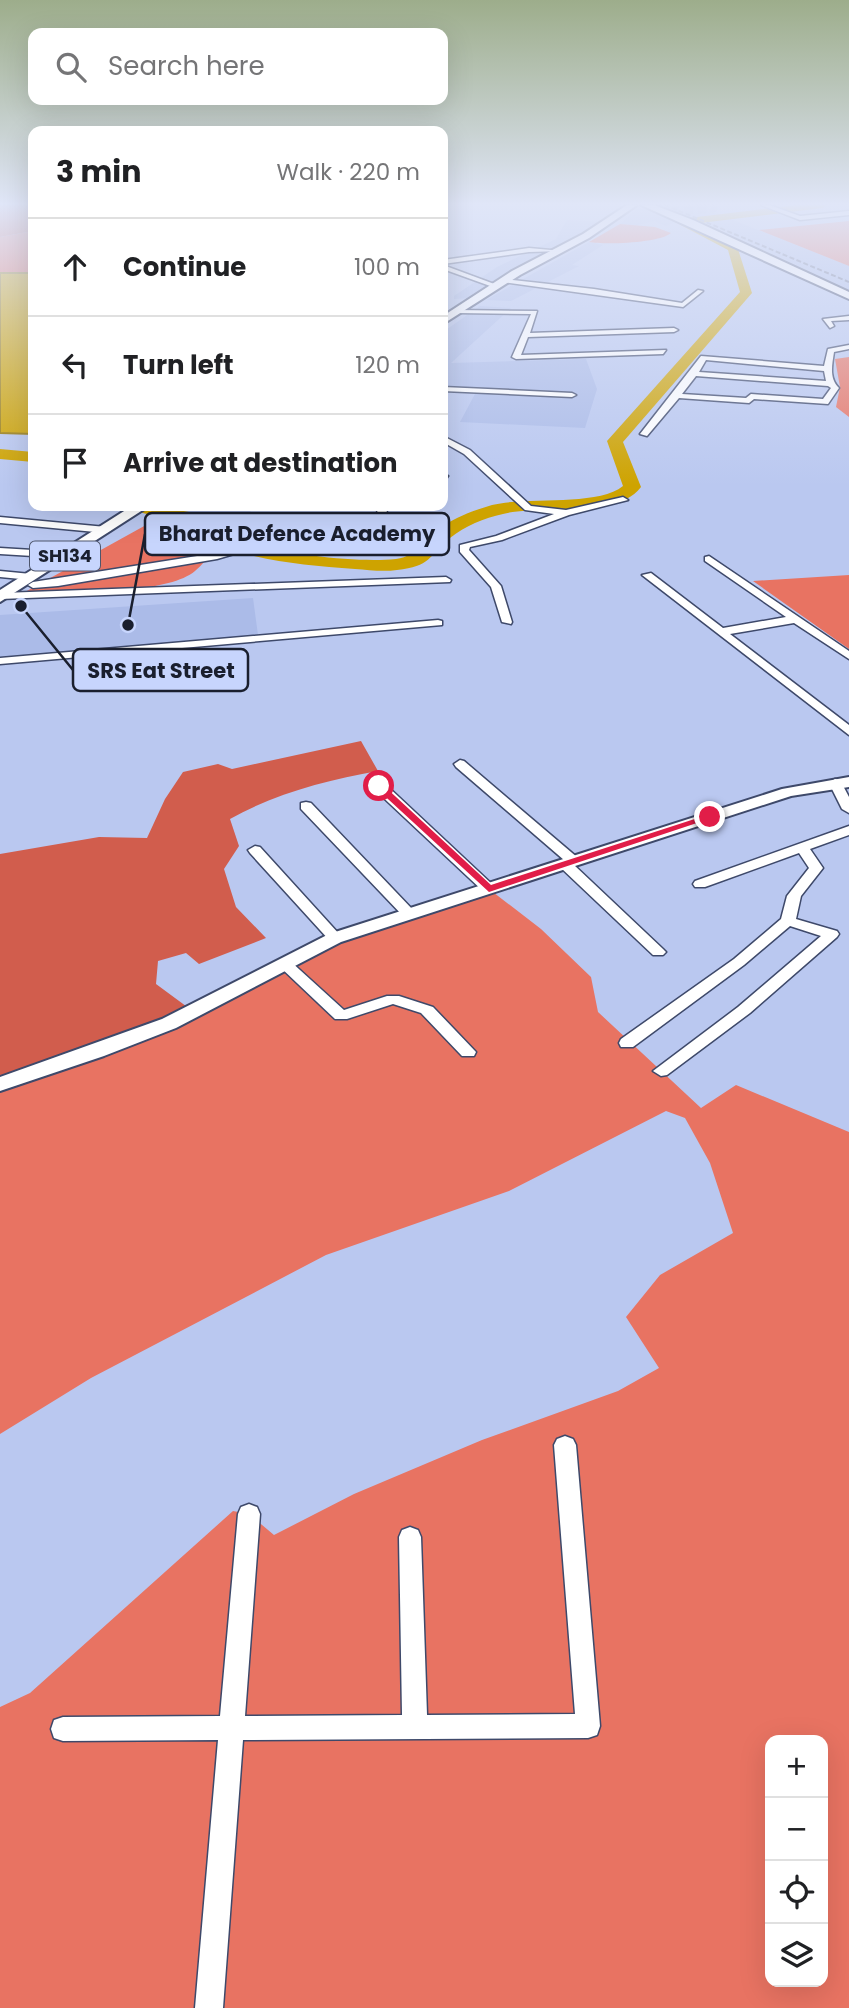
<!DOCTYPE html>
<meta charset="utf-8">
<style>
:root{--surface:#fff;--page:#f2f2f2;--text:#202124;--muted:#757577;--line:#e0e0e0}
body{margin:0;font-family:Poppins,sans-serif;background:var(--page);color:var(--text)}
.controls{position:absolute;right:21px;bottom:21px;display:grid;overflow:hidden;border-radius:14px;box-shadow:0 7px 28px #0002}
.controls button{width:63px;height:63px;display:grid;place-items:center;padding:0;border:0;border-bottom:2px solid var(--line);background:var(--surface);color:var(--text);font:35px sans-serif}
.stop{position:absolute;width:21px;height:21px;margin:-16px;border:5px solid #e11d48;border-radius:50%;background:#fff}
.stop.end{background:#e11d48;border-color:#fff;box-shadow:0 2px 7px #0008}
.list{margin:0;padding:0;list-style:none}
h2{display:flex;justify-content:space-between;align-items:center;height:91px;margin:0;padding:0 28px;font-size:30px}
h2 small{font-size:23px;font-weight:400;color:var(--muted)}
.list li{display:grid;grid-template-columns:46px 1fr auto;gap:21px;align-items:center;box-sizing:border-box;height:98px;padding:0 28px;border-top:2px solid var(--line)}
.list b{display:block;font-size:26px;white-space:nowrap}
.list em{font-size:23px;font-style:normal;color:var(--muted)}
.icon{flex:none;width:38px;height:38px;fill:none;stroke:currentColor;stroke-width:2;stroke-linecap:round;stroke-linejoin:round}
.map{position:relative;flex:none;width:849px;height:2008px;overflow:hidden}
.search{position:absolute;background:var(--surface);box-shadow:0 7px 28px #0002;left:28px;top:28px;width:420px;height:77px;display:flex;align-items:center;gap:18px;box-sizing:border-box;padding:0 24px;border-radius:14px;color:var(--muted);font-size:26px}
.panel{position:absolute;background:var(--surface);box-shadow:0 7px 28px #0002;left:28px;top:126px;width:420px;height:385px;border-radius:14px}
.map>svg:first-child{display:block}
</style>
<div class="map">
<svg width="849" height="2008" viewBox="0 0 849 2008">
<rect width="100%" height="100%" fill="#bac8f0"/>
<path fill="#abbbe8" d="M655,205H695L849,266V292Z
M649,208L679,220L666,226L654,221L637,225L620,224L636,209Z
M567,220L600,222L546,255L506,274L471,298L454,299V296L497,267L556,239Z
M589,242L603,245L572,265L579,266L511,301L486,300Z
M480,306L511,308L451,363L586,359L597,389L585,428L460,422L475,394L443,391V332Z
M160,506H255L243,521L158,507Z
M253,598L258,635L0,658V615Z"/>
<path fill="#e87362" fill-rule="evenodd" d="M849,221V266L759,230Z
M620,224L655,227L671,233C660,243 605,245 589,242Z
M33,231V272H0V237Z
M849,357V417L836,407L840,387L835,359Z
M146,525L222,526C216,543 210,559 195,571C165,596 65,591 25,592Z
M849,575V649L753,581Z
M489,889L541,929L591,977L598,1012L701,1108L736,1085L849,1132V2008H0V1707L30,1693L233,1511L249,1514L274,1535L354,1494L482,1440L618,1391L659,1368L626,1317L660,1275L733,1233L710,1163L685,1118L666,1111L509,1191L326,1255L91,1378L0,1434V1084L115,1047L303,951ZM770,1740H823V1982H770Z"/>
<path fill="#d15d4d" d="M0,205H33V231L0,237Z
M361,741L378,771C327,780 274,794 230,819L239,846L224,869L236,907L266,938L199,964L186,953L158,961L156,984L194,1012L0,1084V854L99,837L147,838L165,799L183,772L218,764L232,769Z"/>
<path fill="#cea300" stroke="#987b0e" stroke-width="2" d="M0,273H33V434L0,433Z"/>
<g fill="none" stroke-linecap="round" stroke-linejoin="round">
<path fill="#cea300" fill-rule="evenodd" d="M797,205H827L822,208L692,224L737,246L752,293L623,442L641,487C615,521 541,504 503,514C484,518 465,526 450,538C428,557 431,566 397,570C383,572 369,570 355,569C311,566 270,562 228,549L220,534L211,529L130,510L127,506C149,505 218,513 234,527C238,530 240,537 242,541C282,554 355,563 396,559C419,556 425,538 443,526C458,516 475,510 492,505C528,496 597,507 623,486L607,441L740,292L728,250L675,222L680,219Z
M0,449L33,452V462L0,459Z"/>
<path stroke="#9aa6c9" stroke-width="9" stroke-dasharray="9 4.5" stroke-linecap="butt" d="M658,205L676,211L713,208L711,207"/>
<g stroke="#3e496a" stroke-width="3">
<path id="minor" d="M761,205H769L800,216L849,211V215L800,220Z
M529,248L562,251L529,252L443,264V260Z
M443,265L497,285L498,286L493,287L443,269Z
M504,279L594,289L682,303L698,290L703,291L683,307L502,282Z
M456,310L537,311L530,333L674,328L678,330L674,332L528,337L521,355L666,350L663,354L516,359L512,357L531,314L458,313Z
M849,316V320L831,321L834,326L830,328L823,319Z
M849,345V349L834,352C832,366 829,378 839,388L828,404L754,399L749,403L679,398L647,436L640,434L701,356L824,366L828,349ZM706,360L824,371L826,381L699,372ZM696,376L828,386L831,388L823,399L751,394L746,398L682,394Z
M443,387L572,393L576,395L572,397L443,391Z
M443,436L470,450L531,506L566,510L623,497L628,500L569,515L502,540L470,547L469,550L501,586L512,622L511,624L502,622L491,587L460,552V545L496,536L554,514L525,510L464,454L443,442Z
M443,473L448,476L446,479L443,480Z
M377,506H387L386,527L288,531L279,541L217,559L58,586L33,588L28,585L33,582L216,553L272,537L277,529L286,525L378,522Z
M0,517L106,527L111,530L106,533L0,523Z
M0,548L66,552L71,555L66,558L0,554Z
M709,556L849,651V659L794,623L730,634L849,725V735L642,575L651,573L723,628L786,617L705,561V557Z
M0,571L31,574L36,577L31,580L0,577Z
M446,577L451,580L450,582L0,599L2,593Z
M438,620L442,621V625L0,664V658Z
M460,760L464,761L578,858L580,861L574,865L663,949L666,952L663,955H653L560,867L558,864L564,860L456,767L454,764Z
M835,779L840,780L849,797V813L842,809L829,783Z
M379,782L384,783L494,886L496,889L494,892H484L374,789V783Z
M306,802L311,803L414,911L416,914L414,917H404L301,809V803Z
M849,826V835L810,849L823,868L801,896L796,919L837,931L839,934L837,937L750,1013L667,1075L661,1076L653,1071L738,1007L821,936L790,926L744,965L633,1047H621L619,1043L621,1039L734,959L781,919L787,896L809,868L799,853L705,887H695L693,884L695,881Z
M255,846L260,847L340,935L342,938L340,941H330L250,853L248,850Z
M284,958L289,960L344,1010L387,996H399L433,1007L476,1052L474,1056H462L421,1013L393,1004L347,1019H335L279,966L276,963Z
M565,1436L573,1439L576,1445L600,1726L597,1735L588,1738L243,1740L223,2008H195L218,1740L63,1741L54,1738L51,1729L54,1720L63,1717L220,1716L238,1514L241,1507L249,1504L257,1507L260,1514L245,1716L402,1715L399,1537L402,1530L410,1527L418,1530L421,1537L427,1715L575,1714L554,1445L557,1439Z"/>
</g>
<g stroke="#3e496a" stroke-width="4">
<path id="tertiary" d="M849,777V787L791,796L341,942L176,1028L104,1056L0,1091V1077L162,1019L329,934L782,789Z"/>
</g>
<g stroke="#3e496a" stroke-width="4">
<path id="primary" d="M627,205H637L589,238L520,275L443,324V316L512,271L583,234Z
M132,506H149L0,602V590Z"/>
</g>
<g stroke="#3e496a" stroke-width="4">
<path id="trunk" d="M641,205H654L693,220L849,292V299Z"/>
</g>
<use href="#minor" fill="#fff" fill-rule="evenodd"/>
<use href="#tertiary" fill="#fff" fill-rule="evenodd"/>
<use href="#primary" fill="#fff" fill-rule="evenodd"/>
<use href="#trunk" fill="#fff" fill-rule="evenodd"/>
<path stroke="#69728e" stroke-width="2" stroke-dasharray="5 2.5" stroke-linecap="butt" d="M665,205L849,282"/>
</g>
<linearGradient id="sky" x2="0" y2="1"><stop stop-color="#9dad8b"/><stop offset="0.42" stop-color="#e0e6f8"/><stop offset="1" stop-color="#e0e6f8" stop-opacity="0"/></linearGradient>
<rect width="849" height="486" fill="url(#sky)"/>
<path fill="#e11d48" d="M376,784H382L491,885L707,815L715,817L489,892L376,788Z"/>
<g text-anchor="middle" stroke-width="7" stroke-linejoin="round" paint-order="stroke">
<rect fill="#c7d5fd" stroke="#4e566c" stroke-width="2" x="30" y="541.5" width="70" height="29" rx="5"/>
<g font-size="18" font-weight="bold" fill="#1a1f2e">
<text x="65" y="562">SH134</text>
</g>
</g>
<path fill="none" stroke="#1a1f2e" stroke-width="2.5" d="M128 625L145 534M21 606L73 670"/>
<g fill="#1a1f2e" stroke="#c7d5fd" stroke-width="2.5">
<circle cx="128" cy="625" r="7"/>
<circle cx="21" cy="606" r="7"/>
</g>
<g fill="#c7d5fd" stroke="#1a1f2e" stroke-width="2.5">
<rect x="145" y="513" width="304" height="42" rx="7"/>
<rect x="73" y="649" width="175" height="42" rx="7"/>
</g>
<g font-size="21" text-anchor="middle" font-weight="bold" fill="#1a1f2e">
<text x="297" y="541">Bharat Defence Academy</text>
<text x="161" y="678">SRS Eat Street</text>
</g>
</svg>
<div class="controls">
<button>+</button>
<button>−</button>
<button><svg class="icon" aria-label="locate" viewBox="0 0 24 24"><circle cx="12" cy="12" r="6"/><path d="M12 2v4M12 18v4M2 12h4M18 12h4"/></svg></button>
<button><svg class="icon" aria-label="layers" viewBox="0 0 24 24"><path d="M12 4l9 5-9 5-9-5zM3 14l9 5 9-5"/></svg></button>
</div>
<div class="stop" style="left:379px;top:786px"></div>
<div class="stop end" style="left:710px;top:817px"></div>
<div class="search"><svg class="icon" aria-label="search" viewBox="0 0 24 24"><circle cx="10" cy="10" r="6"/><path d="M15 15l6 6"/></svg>Search here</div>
<section class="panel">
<h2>3 min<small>Walk · 220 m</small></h2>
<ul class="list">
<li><svg class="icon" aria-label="ahead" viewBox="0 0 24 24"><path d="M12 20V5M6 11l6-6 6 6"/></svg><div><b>Continue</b></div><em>100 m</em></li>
<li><svg class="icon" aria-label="left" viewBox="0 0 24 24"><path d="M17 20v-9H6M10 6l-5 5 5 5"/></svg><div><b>Turn left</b></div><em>120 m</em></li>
<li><svg class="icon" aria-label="arrive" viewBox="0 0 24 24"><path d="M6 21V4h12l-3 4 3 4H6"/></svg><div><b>Arrive at destination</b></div></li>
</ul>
</section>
</div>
